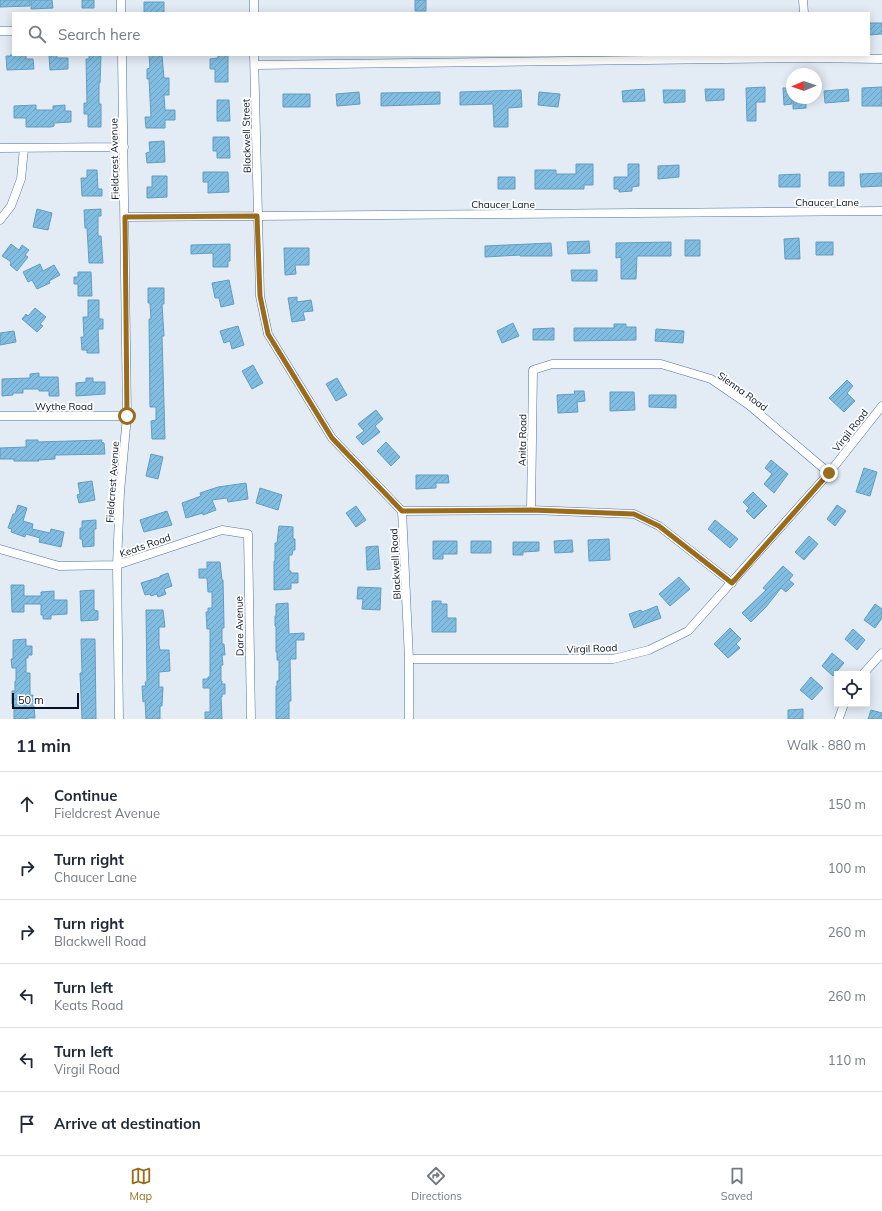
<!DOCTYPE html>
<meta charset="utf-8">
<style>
:root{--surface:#fff;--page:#f6f6f7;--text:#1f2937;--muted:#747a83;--line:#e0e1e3;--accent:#996b1b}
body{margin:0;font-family:Mulish,sans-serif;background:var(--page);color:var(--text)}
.controls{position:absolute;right:12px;bottom:12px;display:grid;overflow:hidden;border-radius:0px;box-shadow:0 2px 10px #0003}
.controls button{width:36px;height:36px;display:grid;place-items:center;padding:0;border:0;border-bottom:1px solid var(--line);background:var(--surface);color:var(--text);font:20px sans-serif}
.compass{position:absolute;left:786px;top:68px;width:36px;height:36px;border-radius:50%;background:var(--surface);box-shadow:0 2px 10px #0003;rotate:268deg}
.scale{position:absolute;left:12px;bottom:10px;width:67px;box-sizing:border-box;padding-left:4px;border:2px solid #061224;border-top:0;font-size:11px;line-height:14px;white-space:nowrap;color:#061224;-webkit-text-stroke:3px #fff;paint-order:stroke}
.stop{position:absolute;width:12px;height:12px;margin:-9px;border:3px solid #996b1b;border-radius:50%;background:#fff}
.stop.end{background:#996b1b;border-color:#fff;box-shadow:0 1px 4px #0008}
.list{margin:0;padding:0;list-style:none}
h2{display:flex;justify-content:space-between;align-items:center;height:52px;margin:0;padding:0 16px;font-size:17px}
h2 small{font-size:13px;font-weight:400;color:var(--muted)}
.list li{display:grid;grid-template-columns:26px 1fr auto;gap:12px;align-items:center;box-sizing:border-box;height:64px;padding:0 16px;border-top:1px solid var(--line)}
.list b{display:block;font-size:15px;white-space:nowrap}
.list p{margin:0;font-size:13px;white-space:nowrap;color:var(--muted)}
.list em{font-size:13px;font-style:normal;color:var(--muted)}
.icon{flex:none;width:22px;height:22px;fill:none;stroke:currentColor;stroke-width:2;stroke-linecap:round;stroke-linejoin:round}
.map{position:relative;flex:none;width:882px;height:719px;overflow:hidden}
.search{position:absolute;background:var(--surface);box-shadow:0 2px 10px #0003;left:12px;right:12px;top:12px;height:44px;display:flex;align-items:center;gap:10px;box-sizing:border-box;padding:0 14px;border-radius:0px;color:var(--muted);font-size:15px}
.sheet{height:436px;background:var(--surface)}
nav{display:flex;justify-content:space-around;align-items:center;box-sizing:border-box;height:56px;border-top:1px solid var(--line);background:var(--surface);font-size:11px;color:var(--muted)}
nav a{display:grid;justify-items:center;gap:2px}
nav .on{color:var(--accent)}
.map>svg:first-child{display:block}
</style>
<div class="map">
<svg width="882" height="719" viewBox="0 0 882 719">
<defs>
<pattern id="building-hatch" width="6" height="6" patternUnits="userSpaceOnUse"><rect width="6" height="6" fill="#81bde1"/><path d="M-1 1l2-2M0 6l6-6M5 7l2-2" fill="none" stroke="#6ea1c1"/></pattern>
</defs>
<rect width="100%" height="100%" fill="#e3ebf5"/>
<path fill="url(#building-hatch)" stroke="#629dc0" d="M0,0H30V6L0,7Z
M31,0H52L53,8L31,9Z
M82,0H94V8H82Z
M415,0H426V11H415Z
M144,2H164V13H144Z
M869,23H882V34L869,35Z
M10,55H22L26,56V59H33L34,69L7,70L6,56H11Z
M49,55H57V58H68V69L50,70Z
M89,55H101L100,83H99V104H101V127H88V114H84V103H87L86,59H89Z
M149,55H162L164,78H169V95H164L165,110H175V120H165V128H146L145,117H151L149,79H147V69L150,68Z
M218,55H228V82H215V69H210V59L218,58Z
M765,87V102H756V121H747L746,88Z
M882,87V106H862V88Z
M783,88H792V104L784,105Z
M644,89L645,101L623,102L622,91Z
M705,89H724V100L706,101Z
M848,89L849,101L825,103L824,91Z
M521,90L522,107L508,108V127H494L493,104L460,105V92Z
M663,90H685V102L664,103Z
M359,92L360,104L337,106L336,94Z
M440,92V104L381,106V93Z
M539,92L560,94L558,107L538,105Z
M283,94H310V107H283Z
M793,98H806V108L793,109Z
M217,100H229L230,121H217Z
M36,105V110H53V106L65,105V111H71V122L54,123V126L51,127H26V118H14V106Z
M213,137H229L230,158H217V151H213Z
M164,141L165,162L147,163L146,153L150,152L149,142Z
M576,164H593V185H584V189H535V170H556V174H576Z
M628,164H639V186L632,187V191L619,192V189H614V177H628Z
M679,165V177L658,179V166Z
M87,170H97L98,189H102V196H82L81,178H87Z
M203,172H228L229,192L208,193V182H203Z
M829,172H844V186H829Z
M882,173V186L861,187L860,174Z
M800,174V187H779V175Z
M152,176H167V197L147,198V187H152Z
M498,177H515V189H498Z
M37,209L52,213L48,230L33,227Z
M101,209V216H98V236H101L103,263H89L87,228H85L84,210Z
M799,238L800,259H785L784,239Z
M685,240H700V256H685Z
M589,241L590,253L568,254L567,242Z
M671,242V256H637L636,279H621V257L616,258V243Z
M816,242H833V255H816Z
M551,243L552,256H520V255L485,257V246Z
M11,244L19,250L22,245L29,250L25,255L28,257L17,271L10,265L11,263L10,261L2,256Z
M230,244V261H228V267H213V253L191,254V245Z
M284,248H309V265H295L296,274L285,275Z
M40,264L43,271L54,265L60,275L49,281L50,283L37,289L32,280L28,282L23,272Z
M571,270H597V281H572Z
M78,272H91L92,296H78V284H74V277H78Z
M229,280L234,304L221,307L219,298H215L212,283Z
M148,288H164V304H162L164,336H162L165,439H152L151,421L156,420V407H150L149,319H151L150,303H148Z
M297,297V302L311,300L313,311L303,312L305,320L292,322L288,298Z
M88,300H99V319H103V329H98L99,353H87V350H82L81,337H84L83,317H88Z
M35,308L46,317L40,324L43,326L37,332L22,319L26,314L28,316Z
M513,323L519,336L502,343L497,331Z
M614,324H626V327H636V340L574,341V328H614Z
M238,326L244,345L232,349L230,341L224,343L220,331Z
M554,328V340H533V329Z
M656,329L684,331L683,343L655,341Z
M14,331L16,342L0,345V333Z
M253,365L263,383L252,389L242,371Z
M39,373V377H58L59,396H49V391H39V389H23V393H13V395L2,396V379L30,378V374Z
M86,378H93V382H105V394L76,396V383L86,382Z
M337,378L347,395L336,401L326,384Z
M847,380L853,386L847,393L855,401L844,412L829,398Z
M574,391H584L585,401L577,402L578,412L558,413L557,395L575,394Z
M610,392H634L635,410L610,411Z
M649,395H676V408L649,407Z
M376,410L383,419L375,426L380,432L363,445L356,437L364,431L358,424Z
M26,440H38V442L102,440L101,442L104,443L105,454L57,455H55V459L38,460L39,461H14V459H0V448L26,447Z
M386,442L400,457L391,466L377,451Z
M151,454L163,457L158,479L146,476Z
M771,460L788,474L774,493L764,484L772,474L765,468Z
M864,468L877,472L870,496L856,492Z
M416,475H448L449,483H436V488L416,489Z
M92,481L95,500L79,503L77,495L80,494L78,483Z
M246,483L248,499L228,502L227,498L212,500L216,510L203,515V513L186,518L182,503L201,496L200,493L218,487Z
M260,488L282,495L278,510L256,503Z
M753,492L767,506L754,519L746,511L749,508L743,502Z
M18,505L27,508L23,521L33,524L32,529L50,533L51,529L64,532L61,547L39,542L40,538L26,534L25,537L11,532L12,529L8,528L13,514H15Z
M837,505L846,511L835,526L827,519Z
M356,506L366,520L356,527L346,513Z
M167,511L172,525L144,532L140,520Z
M96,520V529H94V546L83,547L82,539H80V528H82V521Z
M715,520L738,539L730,548L708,529Z
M279,526L293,527V539H295V550H293L292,555H289V571H291V573H298V583H291V589L274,590V561H275V543H277Z
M809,536L818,544L804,560L795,552Z
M609,539L610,560L589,561L588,540Z
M572,540L573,552L555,553L554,541Z
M433,541H457V554H443V559H433Z
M471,541H491V553H471Z
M513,542H539V551L523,552V555H513Z
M378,546L380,569L367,570L366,547Z
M207,562H220L222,580H223L224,624V628H222V644H224L225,655H222L223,665H221V681H222V684H225V694H222V697H221L222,719H205V712H210V688H203V679H208V677H210V629H207L206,612H208V608H212V592H208L207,578H199V569H207Z
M783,566L793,575L789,580L794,584L786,592L781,588L766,607L751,622L742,613L766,590L763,588Z
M168,573L172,586L164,589L166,594L158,597L157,594L151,596L150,594L145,595L141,583L160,577V576Z
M679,577L690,589L670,606L659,594Z
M11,585H24V596H41V592L54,591V600H67V614L51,615V619H43V615H41V604H24V612H12Z
M358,587L381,588L380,610L362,609L363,599H357Z
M94,590V610L98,611V620L81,621L80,591Z
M432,601H441V604H447V618H456V632H432Z
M288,603L289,634L304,633V640H296V659H291L290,660L291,701H289V719H276V686H277V681H279V660H277V652H276V626H275V616H276V604Z
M875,604L882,609V618L875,628L864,620Z
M657,606L661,618L634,628L629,614L641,610L642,612Z
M146,610H163L165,627H159V645L160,650H169L170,671L159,672V687H163L162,706H160V719H146L145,701L143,702L142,686H146L145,682H147Z
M730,628L741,639L736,644L740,648L728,658L714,644Z
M853,629L865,640L857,650L845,639Z
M26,639V646H32V655H28V658H26V673H30V695H33L35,718H28V719H14V704H12V691H15V681H16V668H12L11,659H13V640Z
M81,639H95L96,719H82L80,673H82Z
M832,653L844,663L833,676L822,666Z
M811,677L823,688L812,700L800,690Z
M803,709V719H788V710Z
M871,710L882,713V719H868Z"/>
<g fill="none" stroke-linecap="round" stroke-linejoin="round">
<g stroke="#5173a0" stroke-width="9">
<path id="street" d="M121,0V13
M254,0V13
M803,0L804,13
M0,31H13
M254,55L260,296L268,334L332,438L402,511L409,659V719
M255,65L806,58L882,59
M0,148L124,147
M125,217L882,211
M0,220L11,206L21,179L24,148
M0,416H127
M531,510L533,370L552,364H661L711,379L749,405L829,473
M402,511L531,510L634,514L659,526L732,583
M0,549L59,566L117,565L222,530L248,534L251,719
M409,659H613L649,650L688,631L829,473L882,406
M863,674L882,653
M839,718L844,704
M119,719L117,565L120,492L127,416L122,55"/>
</g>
<use href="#street" stroke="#fff" stroke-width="8"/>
</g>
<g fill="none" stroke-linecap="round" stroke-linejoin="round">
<path stroke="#996b1b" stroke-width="5" d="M127,416L125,217L257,216L260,296L268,334L332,438L402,511L531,510L634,514L659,526L732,583L829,473"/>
</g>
<g text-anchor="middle" stroke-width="3.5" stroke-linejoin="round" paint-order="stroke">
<g font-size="10" fill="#061224" stroke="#fff">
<text transform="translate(246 136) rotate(-91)" y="4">Blackwell Street</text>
<text transform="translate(114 159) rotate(-91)" y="4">Fieldcrest Avenue</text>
<text x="827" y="206">Chaucer Lane</text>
<text x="503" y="208">Chaucer Lane</text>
<text transform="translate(743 391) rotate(36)" y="4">Sienna Road</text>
<text x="64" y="410">Wythe Road</text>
<text transform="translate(850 430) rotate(-52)" y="4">Virgil Road</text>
<text transform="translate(522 440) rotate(-89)" y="4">Anita Road</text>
<text transform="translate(112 482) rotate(-86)" y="4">Fieldcrest Avenue</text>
<text transform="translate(145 545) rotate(-19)" y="4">Keats Road</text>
<text transform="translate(395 564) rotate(-93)" y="4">Blackwell Road</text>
<text transform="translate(239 626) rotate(-91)" y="4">Dare Avenue</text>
<text transform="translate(592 648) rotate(-2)" y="4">Virgil Road</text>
</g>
</g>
</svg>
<div class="controls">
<button><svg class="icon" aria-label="locate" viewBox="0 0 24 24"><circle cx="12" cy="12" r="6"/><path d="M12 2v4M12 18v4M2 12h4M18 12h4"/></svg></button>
</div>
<svg class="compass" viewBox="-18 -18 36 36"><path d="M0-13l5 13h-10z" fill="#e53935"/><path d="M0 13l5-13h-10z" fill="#747a83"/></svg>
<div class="scale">50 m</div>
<div class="stop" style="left:127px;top:416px"></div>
<div class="stop end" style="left:829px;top:473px"></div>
<div class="search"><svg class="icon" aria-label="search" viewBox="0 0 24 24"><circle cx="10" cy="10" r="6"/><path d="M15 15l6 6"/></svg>Search here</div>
</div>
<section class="sheet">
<h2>11 min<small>Walk · 880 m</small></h2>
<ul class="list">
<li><svg class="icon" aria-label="ahead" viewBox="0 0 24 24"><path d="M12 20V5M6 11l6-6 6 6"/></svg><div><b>Continue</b><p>Fieldcrest Avenue</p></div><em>150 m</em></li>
<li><svg class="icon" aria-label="right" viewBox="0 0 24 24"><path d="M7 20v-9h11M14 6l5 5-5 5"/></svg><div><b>Turn right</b><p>Chaucer Lane</p></div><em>100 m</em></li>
<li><svg class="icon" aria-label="right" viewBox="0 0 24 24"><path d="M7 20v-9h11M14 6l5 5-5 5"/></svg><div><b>Turn right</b><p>Blackwell Road</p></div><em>260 m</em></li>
<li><svg class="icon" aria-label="left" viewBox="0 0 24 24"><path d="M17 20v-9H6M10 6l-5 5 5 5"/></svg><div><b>Turn left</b><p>Keats Road</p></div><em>260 m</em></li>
<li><svg class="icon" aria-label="left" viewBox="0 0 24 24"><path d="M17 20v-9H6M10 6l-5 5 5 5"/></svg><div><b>Turn left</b><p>Virgil Road</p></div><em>110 m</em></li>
<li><svg class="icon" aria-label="arrive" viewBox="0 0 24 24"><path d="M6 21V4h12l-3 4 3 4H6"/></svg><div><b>Arrive at destination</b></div></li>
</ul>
</section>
<nav>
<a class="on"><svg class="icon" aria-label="map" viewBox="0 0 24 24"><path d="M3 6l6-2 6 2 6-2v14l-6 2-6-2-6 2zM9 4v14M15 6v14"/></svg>Map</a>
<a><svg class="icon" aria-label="directions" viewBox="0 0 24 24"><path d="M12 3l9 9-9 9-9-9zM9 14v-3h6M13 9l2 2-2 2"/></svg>Directions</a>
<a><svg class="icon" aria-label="saved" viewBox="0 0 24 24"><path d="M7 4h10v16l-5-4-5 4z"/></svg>Saved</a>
</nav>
